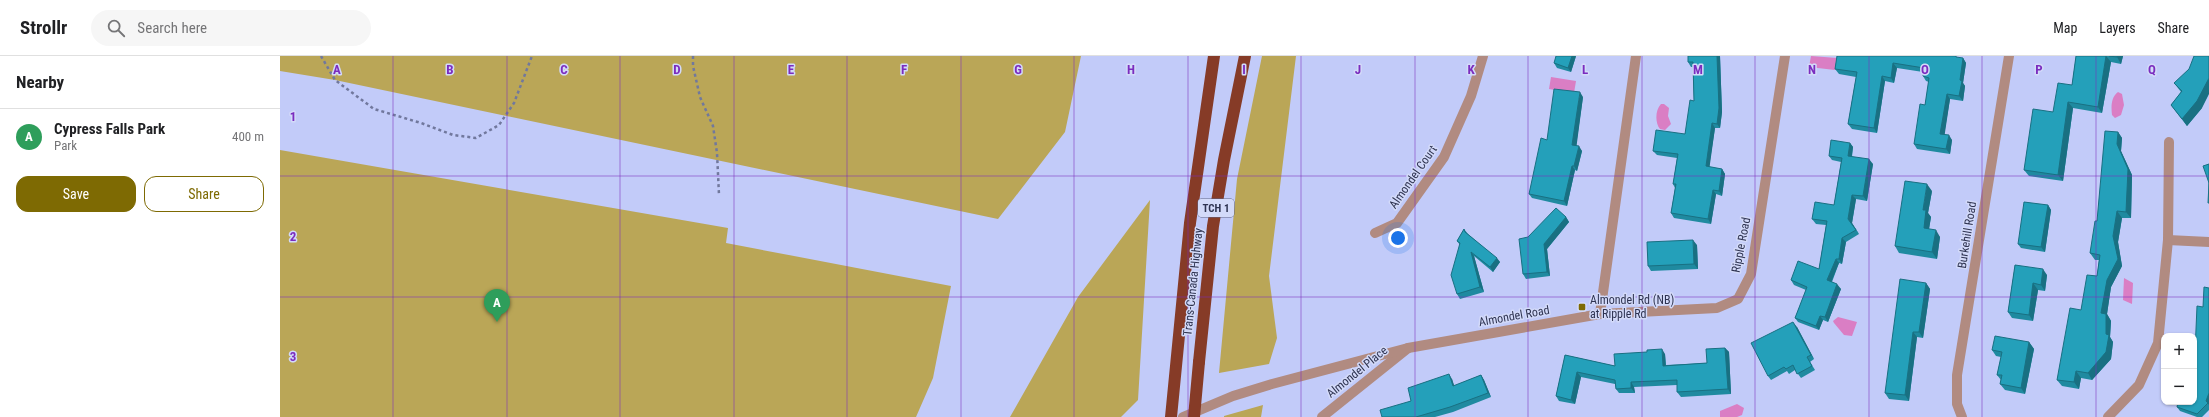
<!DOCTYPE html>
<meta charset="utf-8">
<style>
:root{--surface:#fff;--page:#f6f6f6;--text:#202124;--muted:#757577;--line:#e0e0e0;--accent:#7e6a03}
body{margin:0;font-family:"Roboto Condensed",sans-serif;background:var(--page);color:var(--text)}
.controls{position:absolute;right:12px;bottom:12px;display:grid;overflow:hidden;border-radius:8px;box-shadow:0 1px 3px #0004}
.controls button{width:36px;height:36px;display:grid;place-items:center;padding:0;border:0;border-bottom:1px solid var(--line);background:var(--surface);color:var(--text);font:20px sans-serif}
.you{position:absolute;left:1118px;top:182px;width:14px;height:14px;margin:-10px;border:3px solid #fff;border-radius:50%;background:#1a73e8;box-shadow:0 0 0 6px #1a73e833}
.badge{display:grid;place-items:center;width:26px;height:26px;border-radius:50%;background:var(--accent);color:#fff;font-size:13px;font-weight:700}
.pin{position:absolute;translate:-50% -33px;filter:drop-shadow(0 1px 2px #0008)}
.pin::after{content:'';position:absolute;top:21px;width:14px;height:12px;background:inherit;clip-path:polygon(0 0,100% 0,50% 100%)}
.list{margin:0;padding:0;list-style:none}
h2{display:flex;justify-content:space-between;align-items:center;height:52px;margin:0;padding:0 16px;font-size:17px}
h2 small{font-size:13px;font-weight:400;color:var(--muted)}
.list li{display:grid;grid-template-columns:26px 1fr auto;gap:12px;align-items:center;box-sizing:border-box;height:56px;padding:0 16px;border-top:1px solid var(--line)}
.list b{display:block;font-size:15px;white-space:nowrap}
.list p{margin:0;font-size:13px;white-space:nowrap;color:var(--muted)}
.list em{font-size:13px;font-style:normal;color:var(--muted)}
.actions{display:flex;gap:8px;padding:12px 16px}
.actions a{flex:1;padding:9px 0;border:1px solid var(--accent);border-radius:12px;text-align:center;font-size:14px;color:var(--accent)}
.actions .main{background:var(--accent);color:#fff}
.icon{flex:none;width:22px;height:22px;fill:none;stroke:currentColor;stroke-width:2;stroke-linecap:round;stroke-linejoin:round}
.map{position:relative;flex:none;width:1929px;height:361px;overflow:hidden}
header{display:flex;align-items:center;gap:24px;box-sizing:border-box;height:56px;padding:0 20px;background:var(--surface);border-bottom:1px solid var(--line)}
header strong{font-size:19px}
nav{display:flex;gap:22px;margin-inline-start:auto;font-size:14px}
.search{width:280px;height:36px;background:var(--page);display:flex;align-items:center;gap:10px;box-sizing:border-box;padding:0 14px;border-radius:22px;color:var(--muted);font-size:15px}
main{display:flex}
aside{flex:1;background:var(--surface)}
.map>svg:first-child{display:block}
</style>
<header>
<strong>Strollr</strong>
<div class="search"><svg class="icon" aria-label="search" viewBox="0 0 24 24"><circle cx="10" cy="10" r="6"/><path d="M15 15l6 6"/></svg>Search here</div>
<nav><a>Map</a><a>Layers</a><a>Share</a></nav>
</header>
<main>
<aside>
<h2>Nearby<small></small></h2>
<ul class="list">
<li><span class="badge" style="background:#2e9e5b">A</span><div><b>Cypress Falls Park</b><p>Park</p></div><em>400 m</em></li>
</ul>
<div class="actions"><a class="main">Save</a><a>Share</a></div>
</aside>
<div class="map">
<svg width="1929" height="361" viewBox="0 0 1929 361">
<rect width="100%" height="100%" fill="#c2cbf9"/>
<path fill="#baa657" d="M0,0H801L785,76L718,163L55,24L0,15Z
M982,0H1016L989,220L997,282L989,308L939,317L957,123Z
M0,94L448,172L446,187L671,230L653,322L636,361H0Z
M870,144L858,344L841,361H730L798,241Z
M983,349L981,361H944V360Z"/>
<path fill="#da7ec4" d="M1531,0L1557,2L1555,14L1529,11Z
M1271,21L1296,25L1294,37L1269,33Z
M1838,36L1842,38L1844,49L1841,59L1835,62L1832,59C1831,51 1831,41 1838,36Z
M1381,48H1384L1389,52L1388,60L1391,68L1385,74L1380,73C1375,67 1375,54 1381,48Z
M1844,222L1853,227L1852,248L1843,244Z
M1558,261L1577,266L1572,280L1564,279L1554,267L1553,265Z
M1457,348L1464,352L1462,359L1457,361H1440V355Z"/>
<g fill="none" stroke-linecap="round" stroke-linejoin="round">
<path stroke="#71789d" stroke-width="2.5" stroke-dasharray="3 3" stroke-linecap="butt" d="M41,0L55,24L94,53L141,67L173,79L196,82L219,69L234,47L252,0
M413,0V10L420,41L433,70L437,97L439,139"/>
<path stroke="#b18b81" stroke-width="10" d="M1095,177L1117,167L1164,101L1191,40L1203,0
M1888,184L1889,86
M1320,258L1356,0
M1042,361L1128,292
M1682,361L1677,348V319L1729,0
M1828,361L1859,329L1878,287L1888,184L1929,186"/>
<path stroke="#b18b81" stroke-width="10" d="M903,361L953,340L992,328L1128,292L1320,258L1437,252L1458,243L1471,218L1505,0"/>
<path stroke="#863b27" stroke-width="12" d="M919,306L933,170L944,104L965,0
M891,361L910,167L934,0"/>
<path stroke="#863b27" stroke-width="12" d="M914,361L919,306"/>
</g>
<path fill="#1f8aa0" d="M1296,0L1291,16L1277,12L1274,7Z
M1440,0L1442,56L1440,72H1435L1429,111L1442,113L1445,118L1442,140L1436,138L1431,168L1394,162L1391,157L1395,132L1393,128L1397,102L1377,99L1373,95L1405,78L1414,45L1413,11H1411L1408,6Z
M1557,0L1683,2L1686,7L1683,27L1685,30L1683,45L1670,43L1664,79L1672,84L1670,98L1637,93L1634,88L1645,49L1649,26L1646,25L1643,20V16L1617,12L1614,27L1605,25L1597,77L1572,73L1568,68L1576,21L1559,18L1555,13Z
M1796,0H1843L1841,8L1831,6L1822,57L1793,52L1783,125L1749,120L1744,114L1773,56L1792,29Z
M1894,27L1922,52L1907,70L1891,49L1901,36Z
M1303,41L1296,90L1302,95L1297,115L1295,114L1287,150L1252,142L1249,138L1267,84Z
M1838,76L1842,82L1841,95L1852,119L1851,162H1842L1838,186L1842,210L1831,231L1827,258L1831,265L1830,281L1833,286L1831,303L1812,324L1801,322L1799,333L1782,330L1777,324L1801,254L1817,220L1819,204H1815L1810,197Z
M1570,87L1573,91L1572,101L1593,108L1587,145L1576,143L1572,167L1579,178L1566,186L1562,208L1559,207L1552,226L1561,233L1548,266L1543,264L1539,274L1518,266L1515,262L1526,234L1514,229L1511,224L1539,213L1546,169L1536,168L1532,163L1554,149L1561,106L1552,104L1549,100Z
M1652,135L1648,157L1651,161L1649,173L1660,181L1657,203L1619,197L1615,190Z
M1768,149L1771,154L1765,196L1741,192L1738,188Z
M1286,161L1289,166L1267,193L1270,220L1246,223L1243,218L1248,181Z
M1184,173L1188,178L1220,206L1213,216L1194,200L1204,236L1180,243L1177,238L1180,189L1177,185Z
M1417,189L1418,213L1371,215L1368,210Z
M1735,209L1767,219L1765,235L1758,234L1753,265L1732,262L1728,256Z
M1646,227L1650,233L1643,282L1637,281L1629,345L1609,343L1605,337Z
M1929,232V354L1922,361H1917L1900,355L1897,351L1914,346L1923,251Z
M1517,271L1534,303L1530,306L1535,314L1521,322L1515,314L1509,318L1507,315L1491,324L1488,320Z
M1749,286L1754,293L1745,338L1725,334L1720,328L1721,324L1717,319L1721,301L1716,300L1712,294Z
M1445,292L1449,296L1451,338L1401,341L1397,336V329L1354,331L1355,337H1339L1336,333L1335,328L1301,321L1295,348L1279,345L1276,340L1285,299L1335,310L1385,298L1386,309L1427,307Z
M1201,319L1204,324L1211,341L1173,356L1155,361H1102L1172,323L1174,330Z"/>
<path fill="#197082" d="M1292,0H1296L1291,16L1288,12Z
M1437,0H1440L1442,56L1440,72L1437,68Z
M1826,0L1831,6L1822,57L1818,51Z
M1837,0H1843L1841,8L1837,1Z
M1683,2L1686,7L1683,27L1685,30L1683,45L1679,40L1680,24Z
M1613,7L1617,12L1614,27L1611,22Z
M1602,20L1605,25L1597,77L1594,72Z
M1929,22V38L1922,52L1907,70L1902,63Z
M1300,36L1303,41L1296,94L1292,89Z
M1667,38L1670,43L1664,83L1660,78Z
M1788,46L1793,52L1783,125L1778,119Z
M1432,67L1435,72L1429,115L1426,110Z
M1838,76L1842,82L1841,95L1852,119L1851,162L1846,156L1837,88Z
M1669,79L1672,84L1670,98L1666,93Z
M1570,87L1573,91L1571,105L1568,100Z
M1299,90L1302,95L1297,115L1294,110Z
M1589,103L1593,108L1587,145L1583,140Z
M1292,110L1295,114L1287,150L1284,145Z
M1442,113L1445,118L1442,140L1439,135Z
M1647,128L1652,135L1648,157L1651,161L1648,179L1644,172L1643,154Z
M1433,134L1436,138L1431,168L1428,163Z
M1572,139L1576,143L1572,167L1579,178L1568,163Z
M1768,149L1771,154L1765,196L1761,191Z
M1837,155L1842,162L1838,186L1842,210L1831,231L1827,258L1831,265L1830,281L1833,286L1831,303L1812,324L1808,317L1826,278L1821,257Z
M1286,161L1289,166L1267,193L1270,220L1267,216L1264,188Z
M1656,174L1660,181L1657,203L1652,196Z
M1562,182L1566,186L1562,208L1559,203Z
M1413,184L1417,189L1418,213L1414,208Z
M1191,196L1194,200L1204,236L1200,231Z
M1217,202L1220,206L1213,216L1210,211Z
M1556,203L1559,207L1550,229L1547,224Z
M1763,213L1767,219L1765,235L1761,229Z
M1646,227L1650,233L1643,282L1639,276Z
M1753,227L1758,234L1753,265L1749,259Z
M1557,228L1561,233L1548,266L1545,261Z
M1540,260L1543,264L1539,274L1536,270Z
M1513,266L1517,271L1534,303L1531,299Z
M1633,276L1637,281L1629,345L1625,339Z
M1749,286L1754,293L1745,338L1741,332Z
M1445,292L1449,296L1451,338L1448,333Z
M1382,293L1385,298L1386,314L1383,310Z
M1796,315L1801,322L1799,333L1794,326Z
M1297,316L1301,321L1295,348L1291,344Z
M1169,318L1172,323L1176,335L1173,330Z
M1201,319L1204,324L1211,341L1208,337Z
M1351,326L1354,331L1355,337L1351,332Z
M1929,337V349L1926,345Z"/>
<path fill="#24a0ba" stroke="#197082" d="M1276,0H1292L1288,12L1274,7Z
M1408,0H1437L1439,52L1437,68L1432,67L1426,110L1442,113L1439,135L1433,134L1428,163L1391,157L1396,128H1393L1398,98L1373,95L1376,74L1405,78L1410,44L1414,45L1413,6H1408Z
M1557,0H1676V1L1683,2L1680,24L1682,25L1679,40L1667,38L1660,78L1669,79L1666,93L1634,88L1640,48L1645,49L1649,22L1643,20L1644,12L1613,7L1611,22L1602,20L1594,72L1568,68L1577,16L1555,13Z
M1796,0H1826L1818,51L1788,46L1778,119L1744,114L1753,53L1773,56L1778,27L1792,29Z
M1829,0H1837V1Z
M1914,0H1929V22L1928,24L1917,45L1902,63L1891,49L1902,35L1894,27L1909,13Z
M1274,33L1300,36L1292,89L1299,90L1294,110H1292L1284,145L1249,138L1261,82L1267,84Z
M1825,75L1838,76L1837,88L1848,113L1846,156L1837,155L1833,180L1838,203L1827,224L1821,257L1826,258V278L1829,279L1826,296L1808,317L1796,315L1794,326L1777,324L1790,252L1801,254L1807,219L1817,220L1820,199L1810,197L1815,165H1817Z
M1551,84L1570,87L1568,100L1589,103L1583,140L1572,139L1568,163L1576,174L1562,182L1559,203H1556L1547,224L1557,228L1545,261L1540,260L1536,270L1515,262L1527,231L1511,224L1518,205L1539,213L1547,165L1532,163L1535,146L1554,149L1562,102L1549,100Z
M1929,108V147H1928L1929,127L1923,110Z
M1625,125L1647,128L1643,154H1646L1644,172L1656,174L1652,196L1615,190Z
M1744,146L1768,149L1761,191L1738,188Z
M1276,152L1286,161L1264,188L1267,216L1243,218L1239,183L1248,181Z
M1184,173L1185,176L1217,202L1210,211L1191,196L1200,231L1177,238L1171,219L1180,187L1177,185Z
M1413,184L1414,208L1368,210L1367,186Z
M1735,209L1763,213L1761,229L1753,227L1749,259L1728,256Z
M1620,223L1646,227L1639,276H1633L1625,339L1605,337Z
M1924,231L1929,232V337L1926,345L1928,347L1917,358L1897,351L1898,346H1914V298L1915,296L1917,250L1923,251Z
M1513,266L1531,299L1527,301L1532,310L1517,318L1513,309L1506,313L1504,311L1488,320L1471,287Z
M1715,280L1749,286L1741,332L1720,328L1722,319H1717L1722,296L1712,294Z
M1445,292L1448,333L1397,336V324L1351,326V332L1336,333L1335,324L1297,316L1291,344L1276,340L1285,299L1335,310L1334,298L1367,296V294L1382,293L1383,310L1427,307L1426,293Z
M1169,318L1173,330L1201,319L1208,337L1170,351L1136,361H1102L1100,354L1131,345L1128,332Z"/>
<path fill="none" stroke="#7b2cbf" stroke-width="1" stroke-opacity="0.55" d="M113,0V361M227,0V361M340,0V361M454,0V361M567,0V361M681,0V361M794,0V361M908,0V361M1021,0V361M1135,0V361M1248,0V361M1362,0V361M1475,0V361M1589,0V361M1702,0V361M1816,0V361M0,120H1929M0,241H1929"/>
<rect fill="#7e6a03" stroke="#d3daf9" stroke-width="1.5" x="1298" y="247" width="8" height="8" rx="2"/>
<g text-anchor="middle" stroke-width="3" stroke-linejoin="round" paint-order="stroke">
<rect fill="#d3daf9" stroke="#606583" stroke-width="1" x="918" y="143" width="36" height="18" rx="3"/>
<g font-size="11" font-weight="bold" fill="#2e3351">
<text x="936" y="156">TCH 1</text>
</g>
<g font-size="12" fill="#2e3351" stroke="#d3daf9">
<text transform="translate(1133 121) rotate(-55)" y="4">Almondel Court</text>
<text transform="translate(1687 179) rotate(-81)" y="4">Burkehill Road</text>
<text transform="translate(1461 189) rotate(-79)" y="4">Ripple Road</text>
<text transform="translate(913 226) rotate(-84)" y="4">Trans-Canada Highway</text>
<text transform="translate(1234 260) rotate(-10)" y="4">Almondel Road</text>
<text transform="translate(1077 316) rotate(-39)" y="4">Almondel Place</text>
</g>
<g font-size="12" fill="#2e3351" stroke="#d3daf9" text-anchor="start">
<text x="1310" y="248">Almondel Rd (NB)<tspan x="1310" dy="14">at Ripple Rd</tspan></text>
</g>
</g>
<g font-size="13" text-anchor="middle" font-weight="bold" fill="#7b2cbf" stroke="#d3daf9" stroke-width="3" stroke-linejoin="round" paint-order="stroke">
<text x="57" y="18">A</text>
<text x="170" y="18">B</text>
<text x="284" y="18">C</text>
<text x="397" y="18">D</text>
<text x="511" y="18">E</text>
<text x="624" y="18">F</text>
<text x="738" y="18">G</text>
<text x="851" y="18">H</text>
<text x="964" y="18">I</text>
<text x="1078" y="18">J</text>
<text x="1191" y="18">K</text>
<text x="1305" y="18">L</text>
<text x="1418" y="18">M</text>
<text x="1532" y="18">N</text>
<text x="1645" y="18">O</text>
<text x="1759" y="18">P</text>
<text x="1872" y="18">Q</text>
<text x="13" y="65">1</text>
<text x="13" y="185">2</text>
<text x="13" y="305">3</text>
</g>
</svg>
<div class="controls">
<button>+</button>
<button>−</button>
</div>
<div class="you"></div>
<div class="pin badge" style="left:217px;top:266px;background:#2e9e5b">A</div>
</div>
</main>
